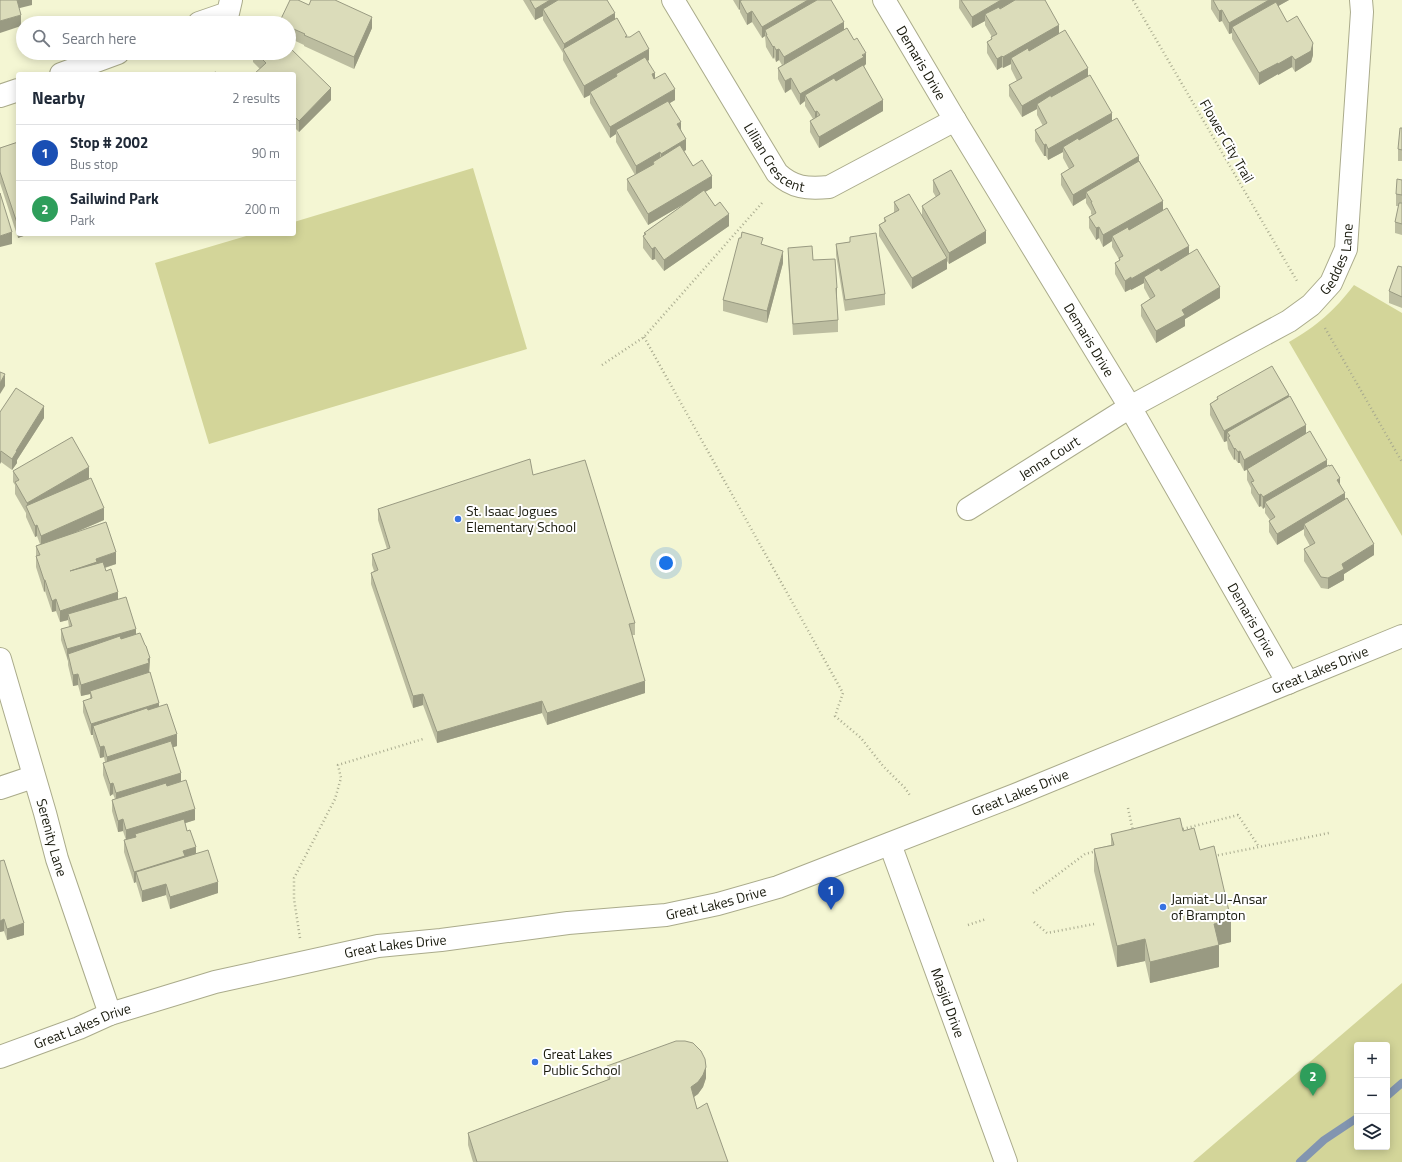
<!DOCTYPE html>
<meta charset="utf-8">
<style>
:root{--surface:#fff;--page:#f6f6f7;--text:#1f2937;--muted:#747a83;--line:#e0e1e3;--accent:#b45309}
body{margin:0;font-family:"Titillium Web",sans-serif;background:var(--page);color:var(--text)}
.controls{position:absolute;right:12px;bottom:12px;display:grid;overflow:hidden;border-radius:4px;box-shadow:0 2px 10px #0003}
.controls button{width:36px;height:36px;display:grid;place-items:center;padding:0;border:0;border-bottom:1px solid var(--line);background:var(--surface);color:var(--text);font:20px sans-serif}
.you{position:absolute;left:666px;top:563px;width:14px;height:14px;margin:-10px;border:3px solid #fff;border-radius:50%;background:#1a73e8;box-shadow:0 0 0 6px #1a73e833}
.badge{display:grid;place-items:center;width:26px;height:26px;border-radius:50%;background:var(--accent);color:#fff;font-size:13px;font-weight:700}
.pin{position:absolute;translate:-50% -33px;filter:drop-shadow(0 1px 2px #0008)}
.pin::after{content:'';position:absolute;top:21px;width:14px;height:12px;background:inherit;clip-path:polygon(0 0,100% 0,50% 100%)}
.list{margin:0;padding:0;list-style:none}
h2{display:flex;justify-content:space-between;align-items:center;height:52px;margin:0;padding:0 16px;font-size:17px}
h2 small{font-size:13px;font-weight:400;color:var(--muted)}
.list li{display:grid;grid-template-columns:26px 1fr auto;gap:12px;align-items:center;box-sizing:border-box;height:56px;padding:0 16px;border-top:1px solid var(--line)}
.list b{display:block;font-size:15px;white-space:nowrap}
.list p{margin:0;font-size:13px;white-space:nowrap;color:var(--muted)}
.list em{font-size:13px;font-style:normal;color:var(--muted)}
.icon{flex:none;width:22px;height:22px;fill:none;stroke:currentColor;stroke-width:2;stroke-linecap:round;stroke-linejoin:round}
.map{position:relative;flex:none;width:1402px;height:1162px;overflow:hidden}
.search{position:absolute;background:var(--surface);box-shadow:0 2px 10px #0003;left:16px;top:16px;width:280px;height:44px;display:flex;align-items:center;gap:10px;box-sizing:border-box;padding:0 14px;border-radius:22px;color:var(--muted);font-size:15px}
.panel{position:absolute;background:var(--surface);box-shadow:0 2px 10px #0003;left:16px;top:72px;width:280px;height:164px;border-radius:4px}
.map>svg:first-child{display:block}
</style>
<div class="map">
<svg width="1402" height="1162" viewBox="0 0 1402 1162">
<rect width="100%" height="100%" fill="#f4f6d3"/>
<path fill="#d3d599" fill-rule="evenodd" d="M473,168L527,349L209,444L155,263L253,234H294V222Z
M1354,285L1402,313V536L1289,342C1317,326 1334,311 1354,285Z
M1402,983V1162H1193ZM1357,1045H1387V1147H1357Z"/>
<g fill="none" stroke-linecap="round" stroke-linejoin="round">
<path stroke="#8295b0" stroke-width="8" d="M1387,1096L1402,1083
M1300,1162L1324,1140L1357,1118"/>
<g stroke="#aaab8b" stroke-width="24">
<g id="street">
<path id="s1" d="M673,0L777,173C793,188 807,189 829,187L955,120"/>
<path id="s2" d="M884,0L955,120L1130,407L1288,683"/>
<path d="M199,23L228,13L231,0"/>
<path d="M61,74L118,53"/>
<path d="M0,96L18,90"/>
<path id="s3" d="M968,509L1130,407L1289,321L1311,305L1331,283L1346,249L1362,12L1361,0"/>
<path id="s4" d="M0,659L45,813L57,859L110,1014"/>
<path d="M0,788L33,777"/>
<path id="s5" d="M890,844L1006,1162"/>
</g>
</g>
<g stroke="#aaab8b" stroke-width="24">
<g id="secondary">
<path id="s6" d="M0,1057L79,1028L110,1014L215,982L378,946L441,940L568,923L666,915L718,904L778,887L1015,795L1402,636"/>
</g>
</g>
<path stroke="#a9ab8f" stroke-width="2.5" stroke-dasharray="1 3" stroke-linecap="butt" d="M1133,0L1297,281
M1325,328L1402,462
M644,337L843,693L835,716L861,738L883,766L905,788L911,797
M602,365L644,337L762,203
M1128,808L1133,831
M1179,830L1238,815L1259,847
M1214,856L1329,833
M1033,893L1085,854L1097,851
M1034,922L1047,933L1094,924
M968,925L986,919
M300,938L294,899V878L335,799L341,778L338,765L423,739"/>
<use href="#street" stroke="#fff" stroke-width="22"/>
<use href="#secondary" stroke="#fff" stroke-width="22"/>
</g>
<path fill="#bcbda0" d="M523,0H607L615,19L627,37L649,60L648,61L655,79L675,100L670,103L681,129L686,150L684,151L693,166L712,188L705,192L729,226L664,271L655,259L652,260L643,248V236L644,235V233L689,201L648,225L627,190V179L635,175L616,142V134L610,138L590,103V95L584,98L563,60V53L543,20V16L535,20Z
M733,0H831L844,29L866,64L864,66L883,111L819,148L810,132V121L813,119L805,106V101L800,105L791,89L785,93L778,79V68L782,65L779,60L776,62L774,57L773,59L766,47L765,36L762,38L752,22L747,25L740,12V9L739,10Z
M959,0H1045L1059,33L1088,76L1112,121L1139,161L1163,210L1189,254L1220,298L1185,319V326L1156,343L1141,316V305L1150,299L1144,288V283L1131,290V289L1125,292L1115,274V263L1119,261V259L1112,247V241L1103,247L1099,238L1096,240L1089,228V217L1092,215L1091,214V211L1086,203V198L1073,206L1061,185V174L1069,169L1063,158V152L1048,160L1046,156H1044L1035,141V130L1043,126L1037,115V109L1022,117L1009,96V85L1017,81L1011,69V64L1003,68L1002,67L997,70L987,53V42L991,39L992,37L985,25V21L972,28L959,8Z
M1211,0H1289L1278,6L1287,22L1313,55L1311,62L1295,72L1292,67L1278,75V74L1259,85L1232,39V33L1229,34L1222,21L1219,22L1211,9Z
M309,5L372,28L354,69L304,46V45L289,38V23Z
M253,53H289L331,100L299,132L294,127V74L260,69L253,62Z
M1402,128V161H1398V149Z
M18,142V234H29L18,238L0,183V148Z
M933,180L986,243L949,264L947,261V269L912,289L879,236V225L884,222V218L894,213V202L922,215V206L936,197L933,192Z
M1402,180V235L1395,233V222L1399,206H1396V194Z
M850,237L885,294V305L845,311L836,255V244L850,242Z
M763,245L783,263L767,323L723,311V300Z
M788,248L813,260L837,299H836L838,320V332L793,335L788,260Z
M1402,267V308L1389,303V291Z
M1289,396L1306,434L1340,484L1345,499L1374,555L1344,574V580L1328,589L1321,588L1304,561V549L1310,546L1304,535V529L1277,545L1269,532V521L1270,520L1265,513V507L1263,509L1261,506L1259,507L1251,493V488L1247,480V470L1244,471L1240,463H1238L1235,459L1234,460L1228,449L1227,441L1224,442L1210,415V404L1217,399V397Z
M0,412L44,418L17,460V463L12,470L1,462L0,464Z
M13,471L89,479L104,520L76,532L116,564L105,568L118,600L136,634L150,658L149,672L159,706L177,746L173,747L181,782L195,820L185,823L187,831L196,853L218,893L170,909L166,895L142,902L136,882L134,883L124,852V840H126L123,831L118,832L112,811V800L115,799L113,794L110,796L103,775V763L105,762L104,757L100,758L93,737V735H91L83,712V701L90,699V694L81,696L78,685L73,686L68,665V661L61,640V629L69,627L68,620L60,622L56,611L52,612L45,591L44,592L36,567V546L40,544L37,536L35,537L26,517V513L15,494V485L13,482Z
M533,475L635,623V635H632L645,693L547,725L542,713L437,743L423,705L413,708L371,584V573L374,571L372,565V554L387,549L378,520V509Z
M1183,831L1200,850L1231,942L1219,945V967L1150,983L1145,961L1117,967L1094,871V849L1111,845V834Z
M0,861L24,935L7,940L4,931L0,932Z
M607,1066L706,1078L703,1087L698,1094L694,1097L697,1109L728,1162H473L468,1145V1133L608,1080L607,1077Z"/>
<path fill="#999a82" d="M16,0H32V5L16,9Z
M550,0H569L543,9V16L535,20V9Z
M739,0H755L740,1V9L739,10Z
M808,0H825L765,30V36L762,38V27Z
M1001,0H1021L985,14V21L972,28V17Z
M1269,0H1289L1234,31L1232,27V33L1229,34V23Z
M1222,10V21L1219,22V11Z
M752,11V22L747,25V14Z
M615,13V24L564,51V44Z
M21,15V26L0,33V21Z
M372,17V28L354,69V57Z
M844,22V34L784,69V57Z
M1059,25V36L1013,62L1011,58V64L1003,68V57Z
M1313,43V55L1311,62L1295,72V60Z
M774,46V57L773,59V47Z
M649,49V60L617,79V76L616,74V80L590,92V95L584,98V86Z
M779,49V60L776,62V50Z
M866,53V64L864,66V68L805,95V101L800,105V94Z
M1002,56V67L997,70V59Z
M1292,56V67L1278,75V64Z
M1278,63V74L1259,85V73Z
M1088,68V80L1037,104V109L1022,117V106Z
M655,73V84L652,74Z
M791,78V89L785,93V81Z
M331,88V100L299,132V121Z
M675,89V100L618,133L616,130V134L610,138V127Z
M883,100V111L819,148V137Z
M817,111V122L815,123V112Z
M1112,113V124L1065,151L1063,147V152L1048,160V149Z
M681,122V133L677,124Z
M686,139V150L661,165V154Z
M1046,144V156H1044V145Z
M660,152V164H654L653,162V168L636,177V166Z
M1139,156V168L1086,192V198L1073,206V195Z
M712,176V188L648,225V214Z
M1163,201V212L1114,240L1112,236V241L1103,247V235Z
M729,214V226L664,271V260Z
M18,226V234H29L18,238Z
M1099,227V238L1096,240V228Z
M986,231V243L949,264V253Z
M12,232V244L0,247V236Z
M1189,246V257L1146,282L1144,277V283L1131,290V279Z
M655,247V259L652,260V249Z
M783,251V263L767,323V311Z
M947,258V269L912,289V278Z
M1131,277V289L1125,292V281Z
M1220,287V298L1185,319V326L1156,343V331L1182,310Z
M836,288H837V299H836Z
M5,374V386L0,394V383Z
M1289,395V406L1230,436L1227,432V441L1224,442V431Z
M44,406V418L17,460V463L12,470V459L16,451Z
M1306,425V436L1244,471V460Z
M1235,448V459L1234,460V449Z
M1,451V462L0,464V453Z
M1240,451V463H1238V452Z
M1327,460V471L1265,502V507L1263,509V497Z
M89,467V479L27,507V503Z
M1340,478V489L1337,480Z
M1345,493V504L1304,524V529L1277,545V534Z
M1261,494V506L1259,507V495Z
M104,508V520L41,547V536Z
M37,525V536L35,537V526Z
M1374,544V555L1344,574V580L1328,589V578L1342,564Z
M116,552V564L97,570L70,571L96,559Z
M44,580H45V591L44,592Z
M118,592V603L68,614V620L60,622V611Z
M56,599V611L52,612V601Z
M136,629V641L68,654L67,661V649Z
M150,658L149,675L90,691V694L81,696V685Z
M78,674V685L73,686V675Z
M645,681V693L547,725V713Z
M423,694V705L413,708V696Z
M542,701V713L437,743V732Z
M159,703V714L93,726V735H91V724Z
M177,734V746L107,768V757Z
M104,746V757L100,758V747Z
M181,773V784L116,804V793Z
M113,783V794L110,796V784Z
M195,809V820L136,839L135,834V839L126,842V830Z
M123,819V831L118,832V821Z
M196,847V859L136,872V882L134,883V872L183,851Z
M218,882V893L170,909V897Z
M166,884V895L142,902V891Z
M4,919V931L0,932V921Z
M1231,920V942L1214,946V924Z
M24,923V935L7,940V929Z
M1145,939V961L1117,967V946Z
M1219,945V967L1150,983V962Z
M706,1067V1078L703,1087L698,1094L691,1099V1087Z"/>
<path fill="#dbdcba" stroke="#999a82" d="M0,0H17L21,15L0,21Z
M290,0H298L309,5L311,0H335L372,17L354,57L304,35L305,34L289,27V23H279Z
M530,0H550L535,9Z
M558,0H607L615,13L564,44L543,9Z
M742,0H808L762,27L752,11L747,14L740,1Z
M817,0H831L844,22L784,57L779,49L776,50L774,46L773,47L766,35H767L765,30Z
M961,0H1001L972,17Z
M1015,0H1045L1059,25L1003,57L1002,56L997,59L987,42L992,39L991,37L997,34L985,14L999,7L1000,9Z
M1213,0H1269L1229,23L1222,10L1219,11Z
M1276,2L1287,22L1297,16L1313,43L1311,51L1295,60L1292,56L1278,64V63L1259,73L1232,27Z
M617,18L627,36L625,37H630L639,31L649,49L584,86L563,49Z
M847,28L854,40L857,38L866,53L862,55L864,57L800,94L791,78L785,81L778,68Z
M1065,30L1088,68L1022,106L1009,85L1022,78L1011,58L1028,48L1029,51Z
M289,47L331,88L299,121L294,116V74H254L266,63L256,53H289Z
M645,57L655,73L652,74L654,79L665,73L675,89L610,127L590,92L617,76L616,74Z
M863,65L883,100L819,137L810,121L820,115L817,111L815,112L805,95L834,78L836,81Z
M216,72V74H209Z
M1090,75L1112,113L1048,149L1046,144L1044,145L1035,130L1047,123L1037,104L1051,95V97Z
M668,101L681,122L677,124L686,139L661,154L660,152L636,166L616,130Z
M1117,118L1139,156L1073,195L1061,174L1074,166L1063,147L1078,138L1079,140Z
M1400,128H1402V150L1398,149Z
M18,142V226L0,172V148Z
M680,145L693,166L702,160L712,176L648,214L627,179L654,164L653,162Z
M1139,161L1163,201L1103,235L1099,227L1096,228L1089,217L1096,213L1091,202H1092L1086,192Z
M951,170L986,231L949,253L922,206L940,194L933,180Z
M1397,179L1402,180V195L1396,194Z
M704,190L715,206L720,202L729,214L664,260L655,247L652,249L643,236L646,234L644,233Z
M0,193L12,232L0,236Z
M909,194L947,258L912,278L879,225L886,221L884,218L899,210L894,202Z
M1399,203H1402V224L1395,222Z
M1167,208L1189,246L1131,279V277L1125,281L1115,263L1120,260L1119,258L1123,256L1112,236L1128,227L1129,230Z
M742,232L763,238L761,244L783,251L767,311L723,300L739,238H741Z
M876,233L885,294L845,300L836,244L850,242V237Z
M812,246L813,260L835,259L837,288H836L838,320L793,324L788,248Z
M1197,249L1220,287L1182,310L1185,315L1156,331L1141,305L1155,296L1144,277L1159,268L1161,271Z
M1398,266L1402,267V297L1389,291Z
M1272,366L1289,395L1224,431L1210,404L1218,399L1217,397Z
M0,372L5,374L0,383Z
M16,388L44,406L16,451H17L12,459L1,451L0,453V412Z
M1290,396L1306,425L1244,460L1240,451L1238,452L1235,448L1234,449L1228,437L1230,436L1227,432Z
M1310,431L1327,460L1263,497L1261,494L1259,495L1251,482L1254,481L1247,469Z
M72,437L89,467L27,503L15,482L19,480L13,471Z
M530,459L533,475L585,460L635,623L629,624L645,681L547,713L542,701L437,732L423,694L413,696L371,573L378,570L372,554L390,548L378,509Z
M1329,465V466L1332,465L1340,478L1337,480L1345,493L1277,534L1269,521L1275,517L1265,502Z
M91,478L104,508L41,536L37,525L35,526L26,506Z
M1347,498L1374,544L1342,564L1344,569L1328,578L1321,577L1304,549L1315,543L1304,524Z
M106,522L116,552L96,559L97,562L70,571L103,562L106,571L111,569L118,592L60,611L56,599L52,601L45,580H44L36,556L40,555L36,546Z
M126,597L136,629L67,649L61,629L72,626L68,614Z
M140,633L145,645L146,646L150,658L148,659L149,663L81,685L78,674L73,675L68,654L120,636L121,639Z
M150,672L159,703L91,724L83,701L92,698L90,691Z
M167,704L177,734L107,757L104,746L100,747L93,726L147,708L148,710Z
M171,741L181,773L116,793L113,783L110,784L103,763Z
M186,780L195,809L126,830L123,819L118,821L112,800L166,783L167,786Z
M1180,818L1183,831L1194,828L1200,850L1214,846L1231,920L1214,924L1219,945L1150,962L1145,939L1117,946L1094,849L1114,845L1111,834Z
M184,819L187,831L190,830L196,847L183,851L185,856L134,872L124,840L136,837L135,834Z
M208,850L218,882L170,897L166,884L142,891L136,872Z
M4,860L24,923L7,929L4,919L0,921V861Z
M676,1041H685L693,1043L701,1051L705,1059L706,1067L703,1075L698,1082L691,1087L697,1109L707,1103L728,1162H477L468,1133L610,1079L607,1066Z"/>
<g fill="#3873e2" stroke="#fff" stroke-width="1.5">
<circle cx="458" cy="519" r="4"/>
<circle cx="1163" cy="907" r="4"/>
<circle cx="535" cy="1062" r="4"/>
</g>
<g text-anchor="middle" stroke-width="4" stroke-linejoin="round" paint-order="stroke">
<g font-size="14" fill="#18190c" stroke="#fff">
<text dy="5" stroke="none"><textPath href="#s2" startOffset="73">Demaris Drive</textPath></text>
<text transform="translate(1227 141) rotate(60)" y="5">Flower City Trail</text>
<text dy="5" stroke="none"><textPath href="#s1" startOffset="189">Lillian Crescent</textPath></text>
<text dy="5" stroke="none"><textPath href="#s3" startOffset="454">Geddes Lane</textPath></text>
<text dy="5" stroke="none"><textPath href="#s2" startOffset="397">Demaris Drive</textPath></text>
<text dy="5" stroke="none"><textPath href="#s3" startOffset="96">Jenna Court</textPath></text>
<text dy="5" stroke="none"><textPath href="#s2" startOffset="721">Demaris Drive</textPath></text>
<text dy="5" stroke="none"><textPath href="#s6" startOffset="1384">Great Lakes Drive</textPath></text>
<text dy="5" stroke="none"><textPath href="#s6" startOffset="1060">Great Lakes Drive</textPath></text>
<text dy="5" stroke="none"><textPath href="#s4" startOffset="186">Serenity Lane</textPath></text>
<text dy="5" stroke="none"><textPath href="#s6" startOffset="736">Great Lakes Drive</textPath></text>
<text dy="5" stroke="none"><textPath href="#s6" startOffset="412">Great Lakes Drive</textPath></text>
<text dy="5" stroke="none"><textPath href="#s5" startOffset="169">Masjid Drive</textPath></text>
<text dy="5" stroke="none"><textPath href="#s6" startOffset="88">Great Lakes Drive</textPath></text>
</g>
<g font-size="14" fill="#18190c" stroke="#fff" text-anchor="start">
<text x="466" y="516">St. Isaac Jogues<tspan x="466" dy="16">Elementary School</tspan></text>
<text x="1171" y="904">Jamiat-Ul-Ansar<tspan x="1171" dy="16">of Brampton</tspan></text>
<text x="543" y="1059">Great Lakes<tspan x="543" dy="16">Public School</tspan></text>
</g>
</g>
</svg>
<div class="controls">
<button>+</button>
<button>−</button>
<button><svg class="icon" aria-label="layers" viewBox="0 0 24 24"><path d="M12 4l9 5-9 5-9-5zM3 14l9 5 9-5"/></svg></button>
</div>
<div class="you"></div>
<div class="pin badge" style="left:831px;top:910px;background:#1a4fb4">1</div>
<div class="pin badge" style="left:1313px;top:1096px;background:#2e9e5b">2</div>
<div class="search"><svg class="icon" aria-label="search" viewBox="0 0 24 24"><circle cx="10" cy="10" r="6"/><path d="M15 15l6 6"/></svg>Search here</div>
<section class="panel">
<h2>Nearby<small>2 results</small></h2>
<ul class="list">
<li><span class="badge" style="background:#1a4fb4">1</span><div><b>Stop # 2002</b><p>Bus stop</p></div><em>90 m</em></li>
<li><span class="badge" style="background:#2e9e5b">2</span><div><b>Sailwind Park</b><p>Park</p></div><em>200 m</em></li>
</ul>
</section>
</div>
